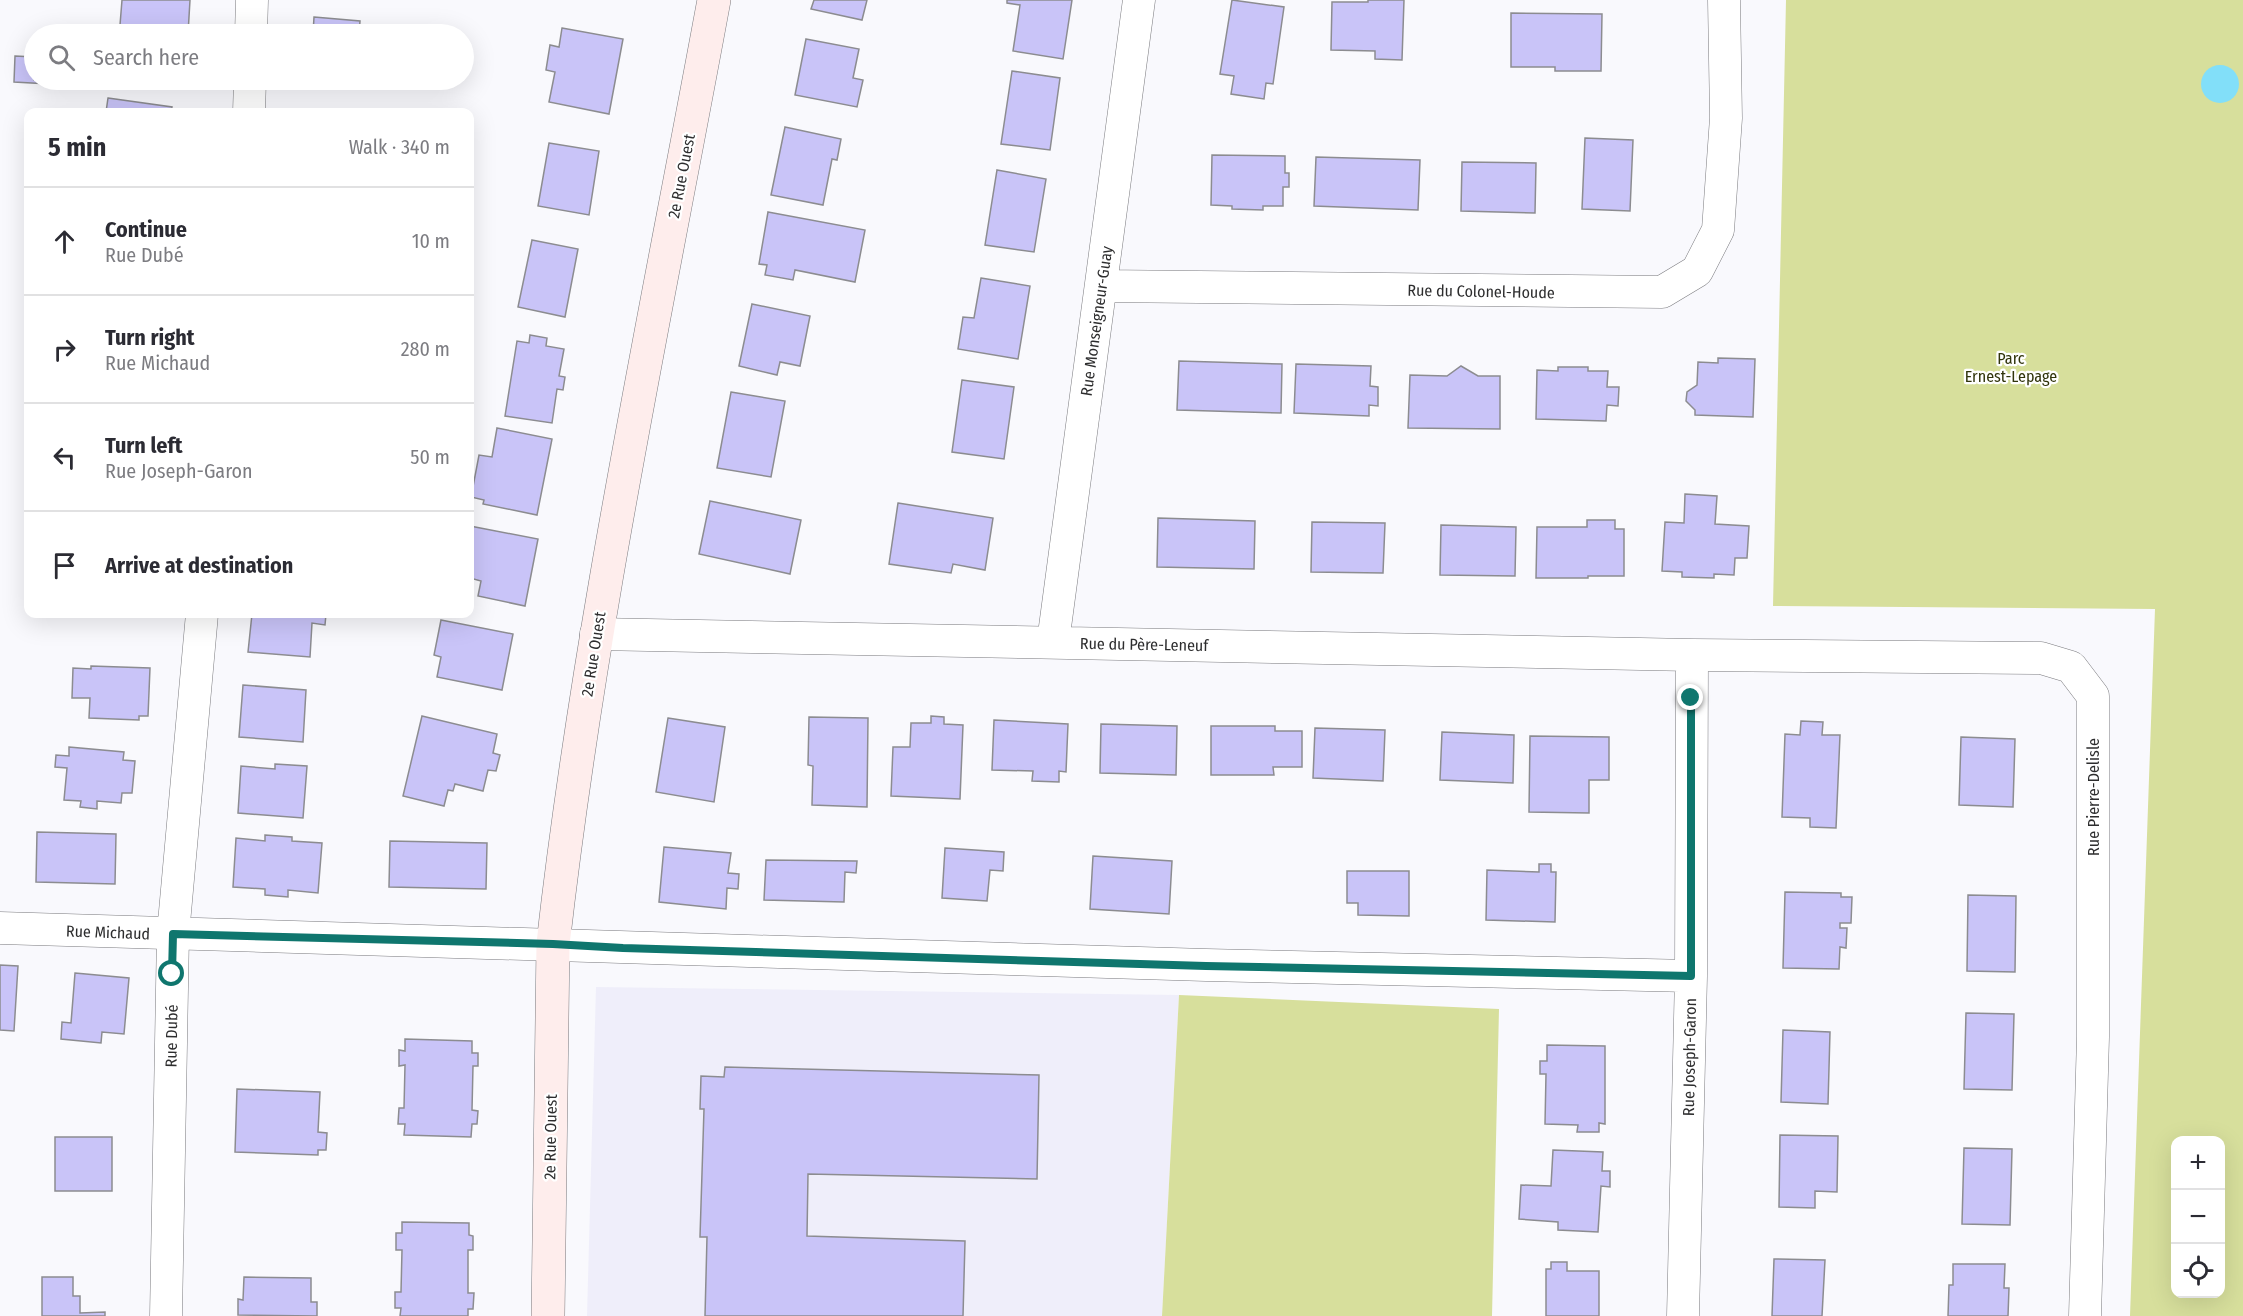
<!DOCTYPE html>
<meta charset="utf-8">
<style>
:root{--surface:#fff;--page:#f7f7f7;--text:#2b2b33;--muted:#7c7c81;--line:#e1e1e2}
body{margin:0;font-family:"Fira Sans Condensed",sans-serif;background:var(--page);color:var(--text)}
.controls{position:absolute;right:18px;bottom:18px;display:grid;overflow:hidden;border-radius:12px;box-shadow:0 6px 24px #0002}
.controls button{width:54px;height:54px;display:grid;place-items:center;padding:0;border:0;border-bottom:2px solid var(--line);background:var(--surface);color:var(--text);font:30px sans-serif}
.stop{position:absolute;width:18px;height:18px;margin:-14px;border:4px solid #0f766e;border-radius:50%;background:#fff}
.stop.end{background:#0f766e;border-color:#fff;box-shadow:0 2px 6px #0008}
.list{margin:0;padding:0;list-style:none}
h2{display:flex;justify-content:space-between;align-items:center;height:78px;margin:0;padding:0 24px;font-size:26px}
h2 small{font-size:20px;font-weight:400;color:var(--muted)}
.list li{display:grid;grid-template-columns:39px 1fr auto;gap:18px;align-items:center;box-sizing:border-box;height:108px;padding:0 24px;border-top:2px solid var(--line)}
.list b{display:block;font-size:22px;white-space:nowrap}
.list p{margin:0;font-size:20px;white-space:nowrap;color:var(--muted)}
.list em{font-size:20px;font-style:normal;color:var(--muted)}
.icon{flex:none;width:33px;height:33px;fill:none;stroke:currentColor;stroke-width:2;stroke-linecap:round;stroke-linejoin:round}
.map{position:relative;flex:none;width:2243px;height:1316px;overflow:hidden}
.search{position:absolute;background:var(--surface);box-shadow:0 6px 24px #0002;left:24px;top:24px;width:450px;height:66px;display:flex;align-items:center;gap:15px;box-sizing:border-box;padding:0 21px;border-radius:33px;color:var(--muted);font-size:22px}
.panel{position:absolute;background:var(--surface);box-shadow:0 6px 24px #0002;left:24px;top:108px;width:450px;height:510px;border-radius:12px}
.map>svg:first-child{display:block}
</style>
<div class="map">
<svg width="2243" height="1316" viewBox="0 0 2243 1316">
<rect width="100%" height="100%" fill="#f9f9fd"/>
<path fill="#efeefa" d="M596,987L1179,995L1162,1316H587Z"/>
<path fill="#d7df9c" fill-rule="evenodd" d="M1786,0H2243V1316H2130L2155,609L1773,606ZM2176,1140H2220V1294H2176Z
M1179,995L1499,1009L1492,1316H1162Z"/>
<path fill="#82dff9" d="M2201 84a19 19 0 1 1 38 0a19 19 0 1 1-38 0Z"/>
<path fill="#c9c4f8" stroke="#8c8c90" stroke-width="1.5" d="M122,0H190L188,34H132V26L120,25Z
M814,0H867L862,20L811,9Z
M1007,0H1072L1063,59L1013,51L1020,5L1007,3Z
M1232,0L1284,7L1273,84L1266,83L1264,99L1231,94L1234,76L1220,74Z
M1368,0H1404L1402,60L1375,59V51L1331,50L1332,2H1368Z
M1511,13L1602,14L1601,71H1555V67H1511Z
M314,17L360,21L359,34H313Z
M562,28L623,39L609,114L549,102L555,72L546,70L550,45L559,47Z
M806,39L859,49L853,78L863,80L857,107L795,95Z
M15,56L34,57V80H85V86L14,82Z
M1012,71L1060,78L1050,150L1001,144Z
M309,80H355L354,85Z
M108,98L172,107L171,112H106Z
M306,110L339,112H306Z
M785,127L841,139L837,160L832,159L823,205L771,195Z
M1585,138L1633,140L1630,211L1582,209Z
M549,143L599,151L589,215L538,206Z
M1212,155L1285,156V173H1289V187H1283V206H1263V210L1232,209V206L1211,205Z
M1316,157L1420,160L1418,210L1314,206Z
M1462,162L1536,163L1535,213L1461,211Z
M997,170L1046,179L1034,252L985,245Z
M768,212L865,230L855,282L795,270L793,280L765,275L767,265L759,264Z
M532,240L578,249L565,317L518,307Z
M981,278L1030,286L1018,359L958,349L963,317L974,318Z
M752,304L810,316L800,366L780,362L777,375L739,366Z
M530,335L547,338L546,346L564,349L559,376L565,377L563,390L557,389L552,423L505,416L517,341L529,343Z
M1718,358L1755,359L1753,417L1695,415V410L1686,401L1687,392L1697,385L1698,362L1718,363Z
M1179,361L1282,364L1281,413L1177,410Z
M1296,364L1371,366L1370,386L1378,387V406L1369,405V416L1294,413Z
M1461,366L1478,376H1500V429L1408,428L1410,375L1447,376Z
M1558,367H1588V371H1608L1607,387H1619L1618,406L1607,405L1606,421L1536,419L1537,370L1558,371Z
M962,380L1014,387L1004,459L952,452Z
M731,392L785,401L771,477L717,468Z
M497,428L552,439L537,515L483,504L484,500L471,497L479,455L492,457Z
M1685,494L1717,496L1715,524L1749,526L1747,558H1735L1734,575L1714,574V578L1682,577V572L1662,571L1665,522L1684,523Z
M710,501L801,520L790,574L699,554Z
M898,503L993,518L985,570L953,564L951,573L889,564Z
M1158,518L1255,521L1254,569L1157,567Z
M1587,520H1615V529H1624V576H1588V578H1536L1537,527H1587Z
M1312,522L1385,523L1383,573L1311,572Z
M1441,525L1516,527L1515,576L1440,575Z
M470,526L538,539L525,606L478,596L481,581L470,578Z
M252,614H326L325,625L312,623L310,657L248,652Z
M441,620L513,634L502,690L437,677L441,657L434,655Z
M91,666L150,668L148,716H139V720L89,718L90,698H72L73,668L91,669Z
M243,685L306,690L303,742L239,737Z
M422,716L497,734L493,753L500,755L496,771L488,770L483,791L455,784L453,791L448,790L444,806L403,796Z
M931,716L944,717V724L963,725L960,799L891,796L893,747H910L911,723H931Z
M809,717L868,718L867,807L812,805L813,766L808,765Z
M668,718L725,727L714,802L656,792Z
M994,720L1068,724L1066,772L1059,771V782L1032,781L1033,771L992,770Z
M1801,721L1823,722L1822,735H1840L1836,828L1810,827V818L1782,817L1785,734L1800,735Z
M1101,724L1177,726L1176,775L1100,773Z
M1211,726H1275V731H1302V767H1273L1274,775H1211Z
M1315,728L1385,730L1383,781L1313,778Z
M1442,732L1514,735L1513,783L1440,780Z
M1530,736L1609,737V780H1589V813L1529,812Z
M1961,737L2015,739L2013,807L1959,805Z
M69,747L124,752L123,760L135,761L132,793H122L121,803L97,801V809L80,807L81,801L64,800L67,768L55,767L56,755L69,756Z
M275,764L307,766L303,818L238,813L241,766L275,769Z
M37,832L116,834L115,884L36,882Z
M265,835L292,837V841L322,843L318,893L288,890V897L265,895V889L233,887L236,838L265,841Z
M390,841L487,843L486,889L389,887Z
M664,847L731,853L728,873L739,874L738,889L727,888L726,909L659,902Z
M945,848L1004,852L1003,871L990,870L987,901L942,898Z
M1093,856L1172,861L1169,914L1090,909Z
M766,860L857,861L856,873L845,872L844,902L764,900Z
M1539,864H1551V872H1556L1555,922L1486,920L1487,870L1539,872Z
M1347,871H1409V916L1358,915V903H1347Z
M1785,892L1841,893V897H1852L1851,923H1840V928H1847L1846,948L1840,947L1839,969L1783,968Z
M1968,895L2016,896L2015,972L1967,971Z
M0,965L18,966L14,1031L0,1030Z
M75,973L129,978L124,1034L102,1032L101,1043L61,1039L62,1022L71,1023Z
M1966,1013L2014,1014L2012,1090L1964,1089Z
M1783,1030L1830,1032L1828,1104L1781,1102Z
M405,1039L472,1041V1053H478V1066H473L472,1110L478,1111L477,1124H472L471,1137L404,1135L405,1124H398L399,1108H404L405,1065L399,1066V1050L405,1051Z
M1547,1045L1605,1046V1124L1599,1123V1132H1577L1578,1125L1545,1124L1546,1074H1540V1061H1547Z
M725,1067L1039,1075L1037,1179L808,1174L807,1236L965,1241L963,1316H705L707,1237H700L704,1109H700L701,1076L724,1077Z
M237,1089L320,1092L318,1132L327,1133L326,1150H318V1155L235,1152Z
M1780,1135L1838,1136L1837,1192L1815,1191V1208L1779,1207Z
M55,1137H112V1191H55Z
M1964,1148L2012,1149L2010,1225L1962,1224Z
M1553,1150L1603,1152L1602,1171H1610V1187L1601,1186L1598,1232L1558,1230V1222L1519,1219L1521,1185L1551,1186Z
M402,1222L469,1223V1235L473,1236V1250H468V1293H474L473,1309H468V1316H400L401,1308H395V1292H401L402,1250H396V1233H402Z
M1774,1259L1825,1260L1822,1316H1772Z
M1551,1262H1567V1271H1599V1316H1546V1269H1551Z
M1953,1264H2005L2004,1288H2009L2008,1316H1948L1949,1285H1953Z
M42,1277H73V1296H80V1313L105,1312V1316H42Z
M244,1277L311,1278V1302H317V1316L238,1315V1299L243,1300Z"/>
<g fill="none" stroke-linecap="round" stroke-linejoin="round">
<g stroke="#7b7b7f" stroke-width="33">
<path id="street" d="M251,34L252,0
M249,112L250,80
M1101,286L1662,292L1697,271L1718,230L1726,118L1724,0
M596,634L1692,655L2041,658L2071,667L2093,696V1037L2085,1316
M1053,642L1139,0
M0,928L1206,965L1691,976
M166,1316L173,934L202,614
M1683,1316L1691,976L1692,655"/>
</g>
<g stroke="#7b7b7f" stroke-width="34">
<path id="secondary" d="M548,1316L553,944C589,627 656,314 714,0"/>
</g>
<use href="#street" stroke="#fff" stroke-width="32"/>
<use href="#secondary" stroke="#feedec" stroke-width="33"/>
</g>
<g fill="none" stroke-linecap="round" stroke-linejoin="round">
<path stroke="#0f766e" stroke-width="8" d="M172,974L173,934L553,944L623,948L1206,966L1691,976V698"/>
</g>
<g text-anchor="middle" stroke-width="4.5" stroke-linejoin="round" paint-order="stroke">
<g font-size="16" fill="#2d2d2e" stroke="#fff">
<text transform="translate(681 176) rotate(-79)" y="6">2e Rue Ouest</text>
<text transform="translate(1481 291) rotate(1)" y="6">Rue du Colonel-Houde</text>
<text transform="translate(1096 321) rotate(-82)" y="6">Rue Monseigneur-Guay</text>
<text transform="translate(1144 644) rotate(1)" y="6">Rue du Père-Leneuf</text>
<text transform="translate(593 654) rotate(-81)" y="6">2e Rue Ouest</text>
<text transform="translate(2093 797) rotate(-90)" y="6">Rue Pierre-Delisle</text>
<text transform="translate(108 932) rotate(2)" y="6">Rue Michaud</text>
<text transform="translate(171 1036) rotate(-89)" y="6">Rue Dubé</text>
<text transform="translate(1689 1057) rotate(-89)" y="6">Rue Joseph-Garon</text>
<text transform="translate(550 1137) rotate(-89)" y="6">2e Rue Ouest</text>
</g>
<g font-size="16" fill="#30340b" stroke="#fff">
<text x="2011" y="364">Parc<tspan x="2011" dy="18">Ernest-Lepage</tspan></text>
</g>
</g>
</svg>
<div class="controls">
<button>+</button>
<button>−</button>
<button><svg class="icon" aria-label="locate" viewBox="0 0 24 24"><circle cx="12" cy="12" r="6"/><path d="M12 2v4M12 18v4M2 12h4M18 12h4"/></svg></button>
</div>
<div class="stop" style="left:172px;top:974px"></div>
<div class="stop end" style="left:1691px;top:698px"></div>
<div class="search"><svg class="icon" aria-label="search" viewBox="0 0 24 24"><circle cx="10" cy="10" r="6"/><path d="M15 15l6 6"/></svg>Search here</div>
<section class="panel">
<h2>5 min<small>Walk · 340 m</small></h2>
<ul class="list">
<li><svg class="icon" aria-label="ahead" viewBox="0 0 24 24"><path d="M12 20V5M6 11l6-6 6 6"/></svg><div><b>Continue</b><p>Rue Dubé</p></div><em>10 m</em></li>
<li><svg class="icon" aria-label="right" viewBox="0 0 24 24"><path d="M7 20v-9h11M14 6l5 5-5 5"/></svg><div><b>Turn right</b><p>Rue Michaud</p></div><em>280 m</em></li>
<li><svg class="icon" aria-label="left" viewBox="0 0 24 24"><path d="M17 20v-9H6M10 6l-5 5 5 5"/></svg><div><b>Turn left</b><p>Rue Joseph-Garon</p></div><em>50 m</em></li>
<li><svg class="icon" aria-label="arrive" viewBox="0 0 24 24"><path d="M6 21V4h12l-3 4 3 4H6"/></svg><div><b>Arrive at destination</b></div></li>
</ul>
</section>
</div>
